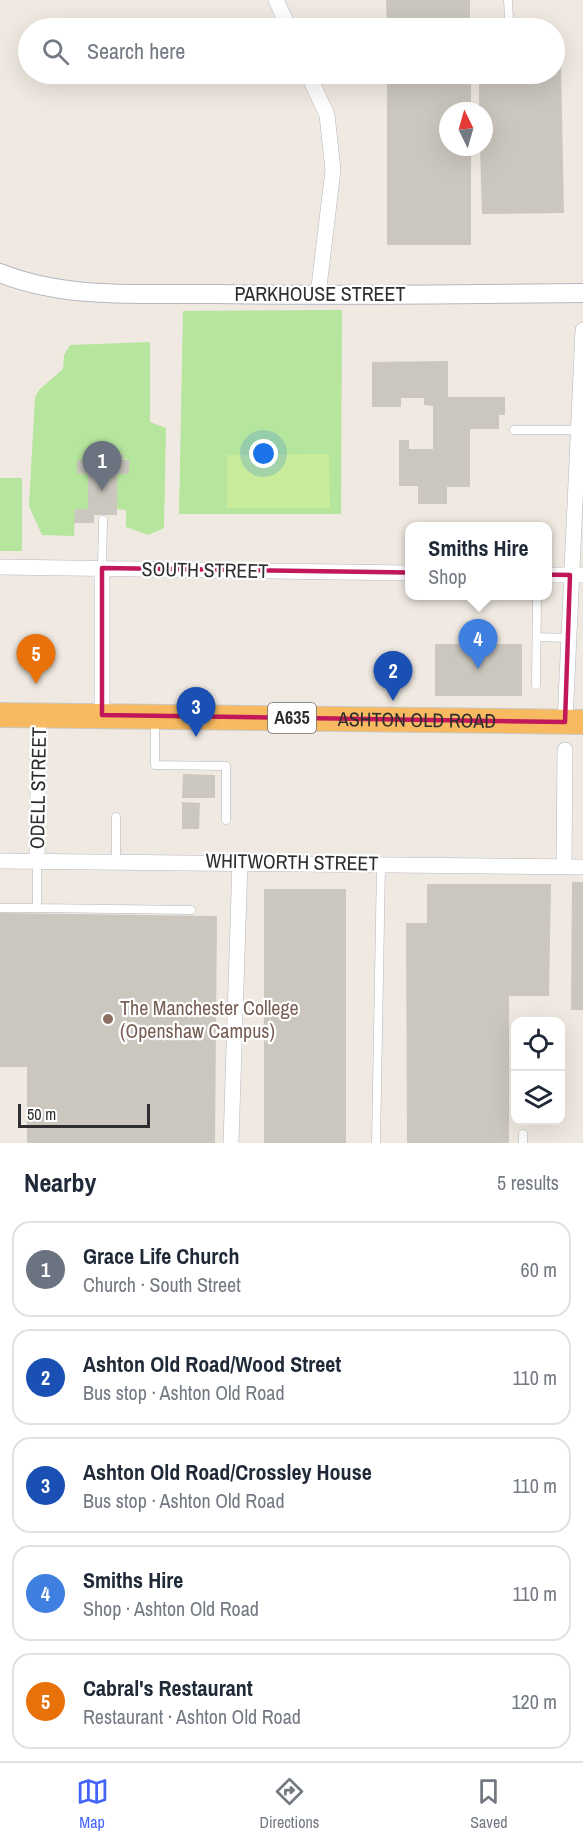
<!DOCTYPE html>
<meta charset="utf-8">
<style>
:root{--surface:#fff;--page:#f6f6f7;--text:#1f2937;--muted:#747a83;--line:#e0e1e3;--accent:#4264fb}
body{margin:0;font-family:"Archivo Narrow",sans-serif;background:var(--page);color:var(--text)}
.controls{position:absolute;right:18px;bottom:18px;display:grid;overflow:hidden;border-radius:12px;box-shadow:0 6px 24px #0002}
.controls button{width:54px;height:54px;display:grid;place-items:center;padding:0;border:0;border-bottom:2px solid var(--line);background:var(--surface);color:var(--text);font:30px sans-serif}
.compass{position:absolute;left:439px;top:102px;width:54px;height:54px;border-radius:50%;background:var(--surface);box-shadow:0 6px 24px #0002;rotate:355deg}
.scale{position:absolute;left:18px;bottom:15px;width:132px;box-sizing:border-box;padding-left:6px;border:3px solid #2e2e2e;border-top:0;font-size:16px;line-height:21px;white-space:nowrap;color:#2e2e2e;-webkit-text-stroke:4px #fff;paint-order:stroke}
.you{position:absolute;left:264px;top:454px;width:21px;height:21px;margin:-15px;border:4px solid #fff;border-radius:50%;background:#1a73e8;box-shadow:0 0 0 9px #1a73e833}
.badge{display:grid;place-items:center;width:39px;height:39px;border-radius:50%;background:var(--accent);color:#fff;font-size:20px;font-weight:700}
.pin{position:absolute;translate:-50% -50px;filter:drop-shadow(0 2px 3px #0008)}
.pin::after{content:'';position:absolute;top:32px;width:21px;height:18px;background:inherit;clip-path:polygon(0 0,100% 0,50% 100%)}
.popup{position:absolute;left:405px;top:522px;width:147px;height:78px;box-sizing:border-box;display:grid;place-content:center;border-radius:12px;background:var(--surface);filter:drop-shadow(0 2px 4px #0005);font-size:20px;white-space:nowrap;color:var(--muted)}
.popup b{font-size:22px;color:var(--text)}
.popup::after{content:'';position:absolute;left:50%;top:100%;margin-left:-12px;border:12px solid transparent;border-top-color:var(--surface)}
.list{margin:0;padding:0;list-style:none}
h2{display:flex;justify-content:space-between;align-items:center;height:78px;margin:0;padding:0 24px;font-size:26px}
h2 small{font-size:20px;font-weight:400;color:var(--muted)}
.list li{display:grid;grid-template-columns:39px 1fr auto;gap:18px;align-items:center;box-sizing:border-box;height:96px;margin:0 12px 12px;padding:0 12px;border:2px solid var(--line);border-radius:18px}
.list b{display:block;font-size:22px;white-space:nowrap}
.list p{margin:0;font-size:20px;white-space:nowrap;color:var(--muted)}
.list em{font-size:20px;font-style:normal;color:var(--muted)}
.icon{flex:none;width:33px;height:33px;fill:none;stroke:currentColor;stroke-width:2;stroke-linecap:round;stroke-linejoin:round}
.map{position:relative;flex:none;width:583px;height:1143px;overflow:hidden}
.search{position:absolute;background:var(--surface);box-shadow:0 6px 24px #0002;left:18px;right:18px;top:18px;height:66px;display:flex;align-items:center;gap:15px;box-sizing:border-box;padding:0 21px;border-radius:33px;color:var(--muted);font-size:22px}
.sheet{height:618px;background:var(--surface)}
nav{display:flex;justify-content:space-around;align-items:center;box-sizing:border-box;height:84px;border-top:2px solid var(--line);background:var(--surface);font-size:16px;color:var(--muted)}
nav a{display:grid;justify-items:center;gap:3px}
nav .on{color:var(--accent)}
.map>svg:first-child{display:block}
</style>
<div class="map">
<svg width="583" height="1143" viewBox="0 0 583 1143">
<rect width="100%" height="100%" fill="#efe9e1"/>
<path fill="#b6e59e" d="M342,310L341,514H179L183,311Z
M150,342V422L166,428L164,528L148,535L126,527V510L117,509V474L129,460L121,459L115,454V445H92L91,455H86V460L77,461V473L88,474V509H75L74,536L42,535L29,506L35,397L40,389L63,369L64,355L70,345Z
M0,478H22V551H0Z"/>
<path fill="#c9ec9a" d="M329,454L330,508H227V455Z"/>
<path fill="#cbc7bf" d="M386,0H470V28H387Z
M554,67H561L564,213L482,214L480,147H484V111H479V74H554Z
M387,74H471V111H448V147H471V245H387Z
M448,361V397H505V415H499V429H470V487H447V504H418V486H399V440H409V449H433V406L424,405V398H401V407H372V362Z
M92,445H116L115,454H123V460H129V474H117V515H94V523H74L75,509H88V474L77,473V460H86V455H91Z
M435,644H522V696H435Z
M183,774L215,775V798H182Z
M182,802L200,803L199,829H182Z
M572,882H583V1010H571Z
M427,884H551L549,996H509V1143H407L406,923H427Z
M264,889H346V1143H264Z
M0,913L217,916L215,1143H27V1067H0Z"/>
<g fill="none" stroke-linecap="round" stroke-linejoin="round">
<g stroke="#b4b7c1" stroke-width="9">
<path id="service" d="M508,0L509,20
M514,430H578
M102,568L103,520
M537,637L568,638
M536,685L537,596
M155,720V765L226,766V820
M116,817V861
M37,861V908L191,910
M0,908H37
M376,1143L381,865
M523,1143V1134"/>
</g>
<g stroke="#b4b7c1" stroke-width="16">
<path id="minor" d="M276,0L289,28
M308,74L327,115L333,170L318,295
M0,567L409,573
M547,575H583
M102,715V568
M565,722L583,330
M0,861L583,867
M37,861L39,716
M564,867L565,750
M231,1143L240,861"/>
</g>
<g stroke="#b4b7c1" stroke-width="20">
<path id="tertiary" d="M0,273C68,300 143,293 215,294C338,296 460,294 583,293"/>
</g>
<g stroke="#c9c9c9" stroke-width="26">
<g id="trunk">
<path id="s1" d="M0,715L583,722"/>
</g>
</g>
<use href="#service" stroke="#fff" stroke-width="8"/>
<use href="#minor" stroke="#fff" stroke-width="15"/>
<use href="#tertiary" stroke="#fff" stroke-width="18"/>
<use href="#trunk" stroke="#f8ba60" stroke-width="24"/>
</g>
<path fill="none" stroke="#c2185b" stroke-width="4.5" stroke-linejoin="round" d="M102,568L570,575L565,722L102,715Z"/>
<circle fill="#8d6e63" stroke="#fff" stroke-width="2" cx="108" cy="1019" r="6"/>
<g text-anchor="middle" stroke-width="4.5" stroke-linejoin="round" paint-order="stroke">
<rect fill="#fff" stroke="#6d6d6d" stroke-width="1.5" x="268" y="703" width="48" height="30" rx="4.5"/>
<g font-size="18" font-weight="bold" fill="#2e2e2e">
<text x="292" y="724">A635</text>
</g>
<g font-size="20" fill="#2e2e2e" stroke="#fff">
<text x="320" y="301">PARKHOUSE STREET</text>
<text transform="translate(205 570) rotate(1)" y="7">SOUTH STREET</text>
<text dy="7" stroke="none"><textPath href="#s1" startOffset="417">ASHTON OLD ROAD</textPath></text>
<text transform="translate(38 788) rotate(-89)" y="7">ODELL STREET</text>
<text transform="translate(292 862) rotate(1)" y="7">WHITWORTH STREET</text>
</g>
<g font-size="20" fill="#785e54" stroke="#fff" text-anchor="start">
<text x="120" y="1015">The Manchester College<tspan x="120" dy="23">(Openshaw Campus)</tspan></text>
</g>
</g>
</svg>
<div class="controls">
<button><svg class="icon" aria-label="locate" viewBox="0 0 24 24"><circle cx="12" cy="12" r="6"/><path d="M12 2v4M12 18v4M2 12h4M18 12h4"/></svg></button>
<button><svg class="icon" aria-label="layers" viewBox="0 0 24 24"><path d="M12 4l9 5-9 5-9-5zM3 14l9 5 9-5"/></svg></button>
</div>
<svg class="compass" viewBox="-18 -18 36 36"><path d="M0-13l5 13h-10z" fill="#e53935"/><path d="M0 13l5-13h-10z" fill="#747a83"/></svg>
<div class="scale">50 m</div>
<div class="you"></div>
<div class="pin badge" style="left:102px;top:491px;background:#6b7280">1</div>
<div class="pin badge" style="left:393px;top:701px;background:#1a4fb4">2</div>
<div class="pin badge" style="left:196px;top:737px;background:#1a4fb4">3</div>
<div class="pin badge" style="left:478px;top:669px;background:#3f7fe0">4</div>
<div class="popup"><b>Smiths Hire</b>Shop</div>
<div class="pin badge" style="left:36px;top:684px;background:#e8710a">5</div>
<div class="search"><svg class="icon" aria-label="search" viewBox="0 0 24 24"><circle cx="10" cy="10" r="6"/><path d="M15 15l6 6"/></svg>Search here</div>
</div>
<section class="sheet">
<h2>Nearby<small>5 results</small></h2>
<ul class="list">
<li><span class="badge" style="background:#6b7280">1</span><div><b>Grace Life Church</b><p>Church · South Street</p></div><em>60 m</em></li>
<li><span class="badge" style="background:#1a4fb4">2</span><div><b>Ashton Old Road/Wood Street</b><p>Bus stop · Ashton Old Road</p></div><em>110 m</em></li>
<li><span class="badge" style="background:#1a4fb4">3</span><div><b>Ashton Old Road/Crossley House</b><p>Bus stop · Ashton Old Road</p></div><em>110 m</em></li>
<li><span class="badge" style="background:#3f7fe0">4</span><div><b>Smiths Hire</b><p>Shop · Ashton Old Road</p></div><em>110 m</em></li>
<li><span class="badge" style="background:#e8710a">5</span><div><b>Cabral's Restaurant</b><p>Restaurant · Ashton Old Road</p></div><em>120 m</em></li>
</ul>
</section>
<nav>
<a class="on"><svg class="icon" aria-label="map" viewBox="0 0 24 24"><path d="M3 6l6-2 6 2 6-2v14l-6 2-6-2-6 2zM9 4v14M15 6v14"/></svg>Map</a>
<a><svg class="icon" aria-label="directions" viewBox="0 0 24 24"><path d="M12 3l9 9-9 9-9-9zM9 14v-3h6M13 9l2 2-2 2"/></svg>Directions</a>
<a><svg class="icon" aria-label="saved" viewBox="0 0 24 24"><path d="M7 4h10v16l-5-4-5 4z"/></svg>Saved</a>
</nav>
